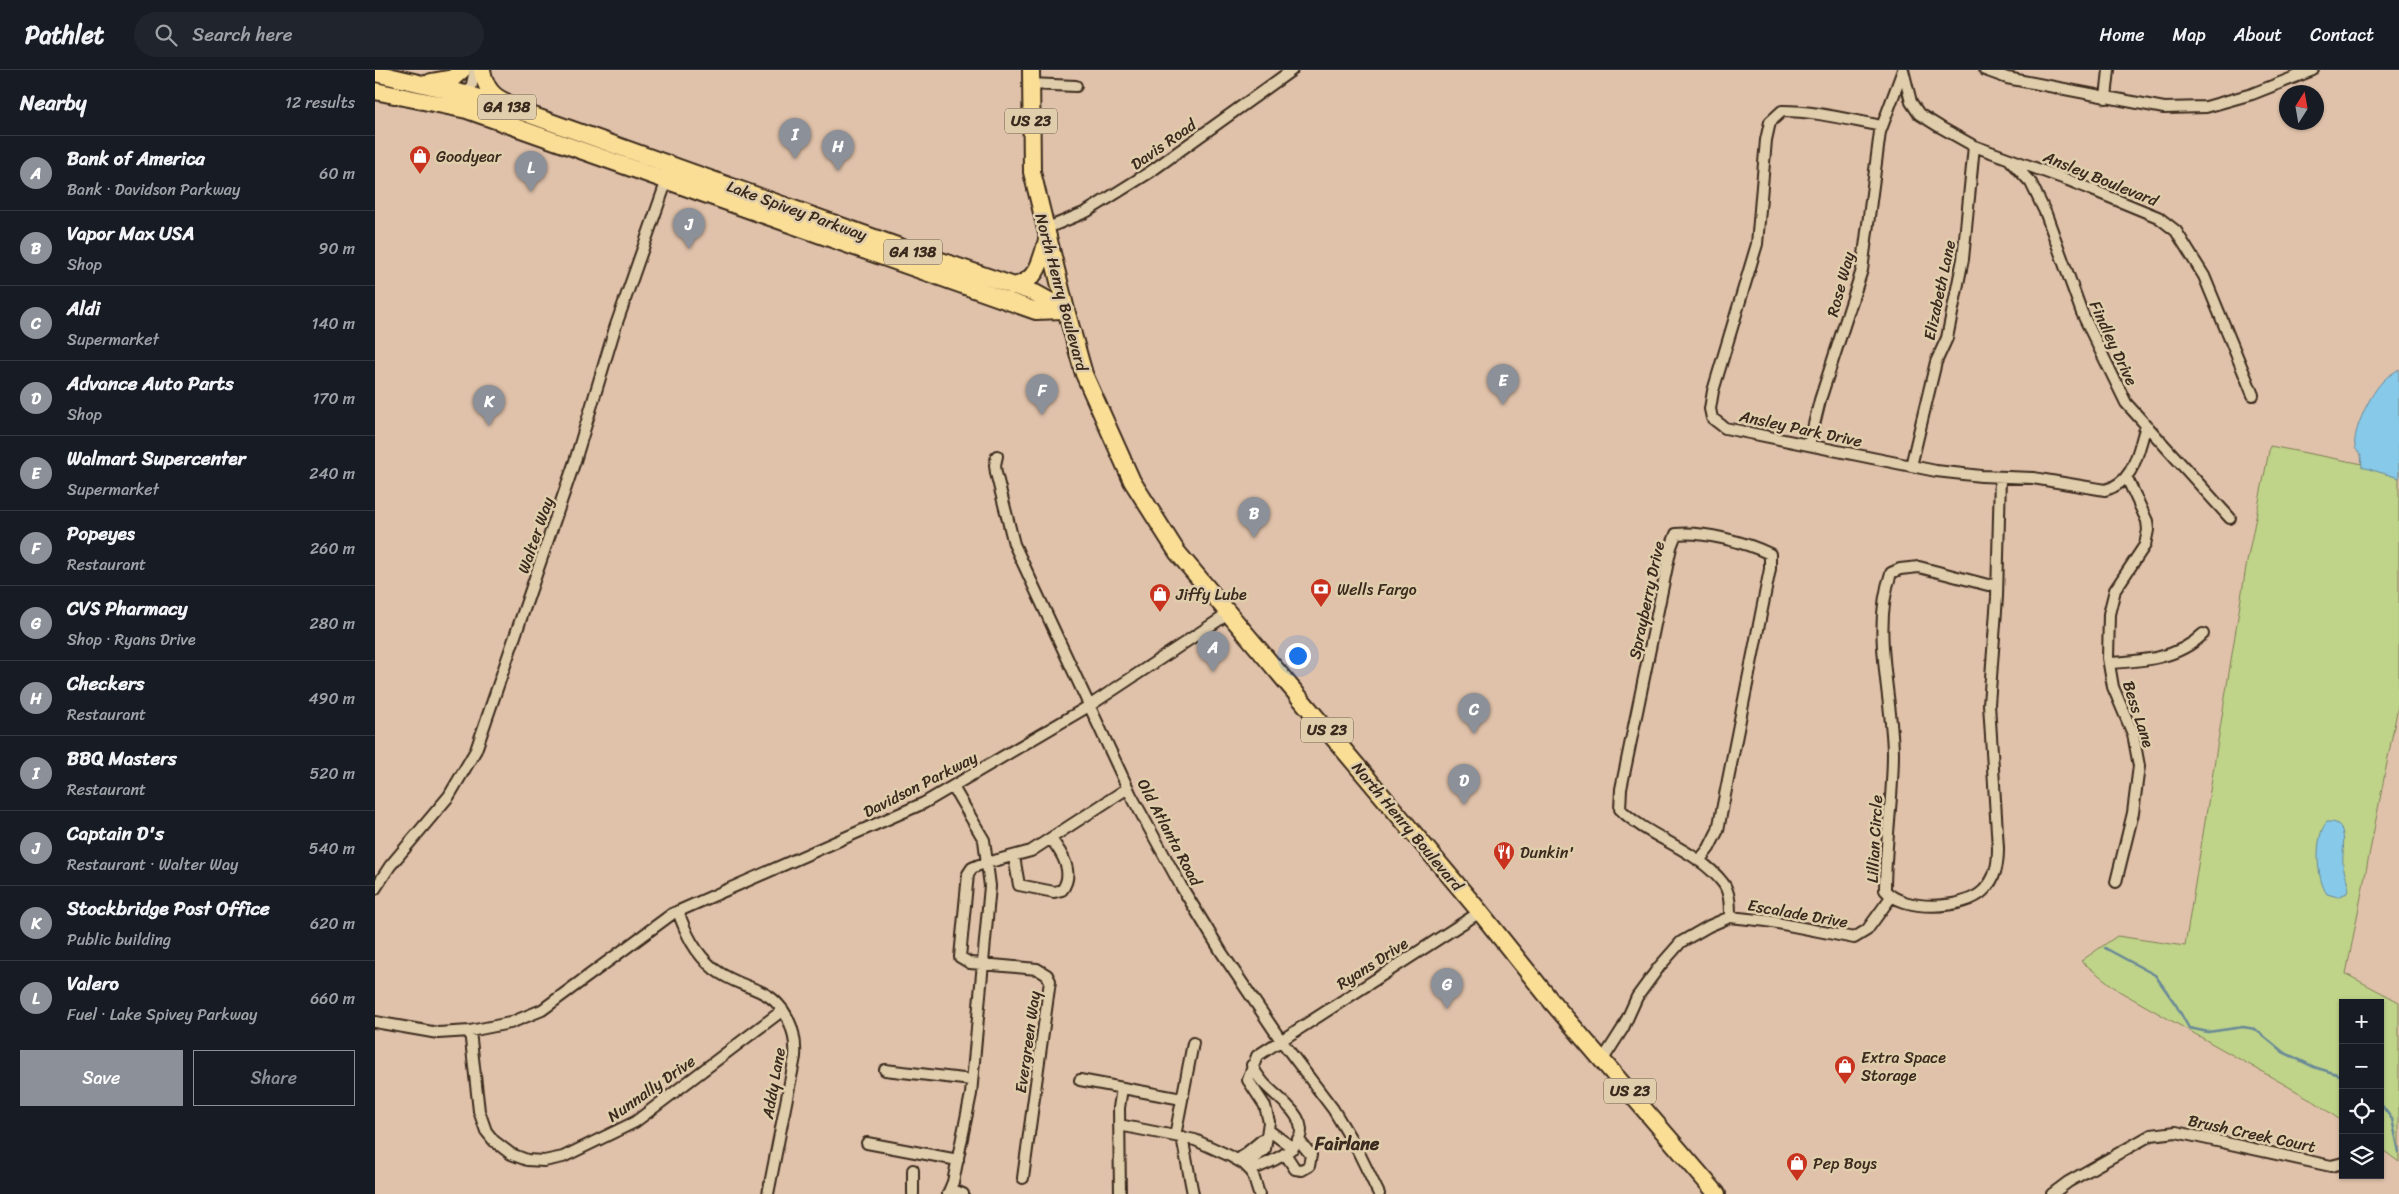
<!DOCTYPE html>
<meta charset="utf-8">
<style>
:root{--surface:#171b24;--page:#20242c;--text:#f1f3f6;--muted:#9ea1a6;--line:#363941;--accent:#8c9099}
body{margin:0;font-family:Sriracha,sans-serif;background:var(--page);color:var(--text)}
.controls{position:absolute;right:15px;bottom:15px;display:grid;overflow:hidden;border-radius:0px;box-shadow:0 1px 4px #0004}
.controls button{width:45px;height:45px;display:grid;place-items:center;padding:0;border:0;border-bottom:1px solid var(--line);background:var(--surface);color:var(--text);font:25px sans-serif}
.compass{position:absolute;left:1904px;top:15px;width:45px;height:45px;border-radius:50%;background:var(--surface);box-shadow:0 1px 4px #0004;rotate:11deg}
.you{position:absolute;left:922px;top:585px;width:18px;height:18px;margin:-12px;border:4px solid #fff;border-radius:50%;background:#1a73e8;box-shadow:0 0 0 8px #1a73e833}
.badge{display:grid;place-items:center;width:32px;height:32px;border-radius:50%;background:var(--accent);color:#fff;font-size:16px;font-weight:700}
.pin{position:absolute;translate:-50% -41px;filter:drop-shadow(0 1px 2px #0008)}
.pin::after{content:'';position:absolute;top:26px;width:18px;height:15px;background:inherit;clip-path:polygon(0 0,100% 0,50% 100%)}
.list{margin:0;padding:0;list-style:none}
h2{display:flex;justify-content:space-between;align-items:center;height:65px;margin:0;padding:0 20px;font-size:21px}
h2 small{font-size:16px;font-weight:400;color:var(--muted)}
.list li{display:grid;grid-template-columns:32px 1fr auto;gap:15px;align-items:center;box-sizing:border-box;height:75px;padding:0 20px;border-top:1px solid var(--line)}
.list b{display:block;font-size:19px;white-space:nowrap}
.list p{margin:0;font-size:16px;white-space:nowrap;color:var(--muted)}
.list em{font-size:16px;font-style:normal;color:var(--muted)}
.actions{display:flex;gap:10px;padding:15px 20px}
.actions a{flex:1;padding:11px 0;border:1px solid var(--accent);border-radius:0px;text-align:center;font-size:18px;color:var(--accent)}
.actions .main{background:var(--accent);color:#fff}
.icon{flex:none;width:28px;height:28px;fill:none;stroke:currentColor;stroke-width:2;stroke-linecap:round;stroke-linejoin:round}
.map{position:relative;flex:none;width:2024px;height:1124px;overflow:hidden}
header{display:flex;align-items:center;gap:30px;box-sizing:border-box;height:70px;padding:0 25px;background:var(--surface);border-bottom:1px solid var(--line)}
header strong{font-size:24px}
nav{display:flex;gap:28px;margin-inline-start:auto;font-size:18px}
.search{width:350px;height:45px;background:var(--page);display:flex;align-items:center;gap:12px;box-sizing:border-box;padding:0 18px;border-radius:28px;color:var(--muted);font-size:19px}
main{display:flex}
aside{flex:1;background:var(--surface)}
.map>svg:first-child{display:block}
</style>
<header>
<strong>Pathlet</strong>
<div class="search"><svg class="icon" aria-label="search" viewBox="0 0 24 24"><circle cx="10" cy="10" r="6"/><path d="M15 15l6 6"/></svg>Search here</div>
<nav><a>Home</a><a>Map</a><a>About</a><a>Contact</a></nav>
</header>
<main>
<aside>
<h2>Nearby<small>12 results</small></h2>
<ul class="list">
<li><span class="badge">A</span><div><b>Bank of America</b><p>Bank · Davidson Parkway</p></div><em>60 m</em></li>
<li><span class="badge">B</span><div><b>Vapor Max USA</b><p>Shop</p></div><em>90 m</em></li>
<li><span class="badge">C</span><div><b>Aldi</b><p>Supermarket</p></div><em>140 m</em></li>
<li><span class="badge">D</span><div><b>Advance Auto Parts</b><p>Shop</p></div><em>170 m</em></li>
<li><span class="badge">E</span><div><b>Walmart Supercenter</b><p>Supermarket</p></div><em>240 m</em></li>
<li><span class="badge">F</span><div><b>Popeyes</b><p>Restaurant</p></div><em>260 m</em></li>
<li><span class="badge">G</span><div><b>CVS Pharmacy</b><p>Shop · Ryans Drive</p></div><em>280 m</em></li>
<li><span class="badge">H</span><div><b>Checkers</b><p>Restaurant</p></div><em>490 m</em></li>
<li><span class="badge">I</span><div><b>BBQ Masters</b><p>Restaurant</p></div><em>520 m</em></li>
<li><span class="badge">J</span><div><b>Captain D's</b><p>Restaurant · Walter Way</p></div><em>540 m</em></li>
<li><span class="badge">K</span><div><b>Stockbridge Post Office</b><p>Public building</p></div><em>620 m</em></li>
<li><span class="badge">L</span><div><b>Valero</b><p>Fuel · Lake Spivey Parkway</p></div><em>660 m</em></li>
</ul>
<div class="actions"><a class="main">Save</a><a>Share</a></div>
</aside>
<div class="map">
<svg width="2024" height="1124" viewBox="0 0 2024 1124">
<rect width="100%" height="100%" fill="#e0c2aa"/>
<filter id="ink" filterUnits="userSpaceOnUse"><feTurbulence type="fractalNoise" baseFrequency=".02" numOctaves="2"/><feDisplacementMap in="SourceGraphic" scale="10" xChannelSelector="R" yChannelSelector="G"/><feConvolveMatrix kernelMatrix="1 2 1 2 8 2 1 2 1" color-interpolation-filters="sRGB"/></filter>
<g filter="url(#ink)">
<path fill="#bfd389" stroke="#7d7e54" d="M1895,376L2024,401V631L1971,904L2024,932V1092L2005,1078V933H1968V1052L1937,1030L1744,921L1706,891L1742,866L1810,876L1871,497Z"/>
<path fill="#87c9e8" stroke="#698997" d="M2024,299V408L1987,397L1986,385C1984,382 1980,380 1980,376C1977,361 1997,321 2008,311C2012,306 2019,303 2024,299Z
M1952,752C1958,752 1963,752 1966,758C1971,768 1967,783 1968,795C1969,804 1975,813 1972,823L1963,827L1952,824C1941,809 1939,766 1952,752Z"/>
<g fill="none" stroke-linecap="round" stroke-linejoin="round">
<path stroke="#698997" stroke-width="2.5" d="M1730,878L1780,905L1801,935L1814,958L1833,962L1868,957L1880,959L1908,982L1939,997L1968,1006
M2005,1033L2017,1049L2024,1082"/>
<g stroke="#3b2a1e" stroke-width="14">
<path id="minor" d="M1528,0L1536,32L1544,44L1565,57L1599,76L1693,110L1783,147L1801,161L1829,206L1878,325
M1610,0L1632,8L1789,38L1831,37L1877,24L1938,0
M655,14L701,16
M94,28L100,0
M1731,28L1734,0
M1507,56C1474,50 1441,41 1407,41L1395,52L1391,70L1382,174L1338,321L1335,339L1337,348L1350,358L1561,401L1606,406L1658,408L1730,420C1760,412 1762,383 1771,356
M1635,90L1656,113L1671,144L1707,243L1751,333L1855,448
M670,159L711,142L775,102L917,0
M1434,375L1445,330L1487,200L1505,62L1528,0
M622,386L620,395L621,403L639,474L756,725L806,816L847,883L905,969L958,1039L982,1079L1004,1124
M1536,396L1561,292L1572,268L1588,189L1599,76
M1622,514L1613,515L1544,497L1525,499L1516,503C1496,561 1517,624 1518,683C1518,729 1510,774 1510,820C1527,842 1590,840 1609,820C1621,808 1623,794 1623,778L1614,634L1622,527L1625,407
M1734,593C1767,591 1803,589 1828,564
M639,787L644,815L679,822L687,820C700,803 687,783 676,769
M1324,791L1334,778L1343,760L1395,499V484C1370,472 1328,461 1301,464L1296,477L1246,719L1245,739C1275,769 1322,779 1348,813C1355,822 1355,836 1355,847
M1741,812L1758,743L1764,696L1758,664L1738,617L1733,588L1734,544L1740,520L1770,475L1773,460L1772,451L1752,408
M0,819L15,796L74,726L101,680L200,391L240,258L293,107
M303,841C311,864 320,883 339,899C353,910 368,914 384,921C410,932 422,960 420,987L393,1124
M0,952L63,963L95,961L135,953L167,940L297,844L549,733L714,636L853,544
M95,961L104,1041L111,1061L119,1071L136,1084L152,1090L169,1091L188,1087L260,1052L408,940
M1227,991L1248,958L1262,927L1284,897L1306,872L1334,856L1355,847L1392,851L1479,868L1492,860L1516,827
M510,1000L597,1010
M705,1010L807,1029
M744,1055L820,1070L855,1086L869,1094L877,1102L884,1124
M893,1060L918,1078
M800,1066L818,973
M807,1067L818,1124
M492,1073L583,1090
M911,1085L920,1099L927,1100L934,1096L936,1085L923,1069
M863,1090L892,1066
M871,1096L890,1079L894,1052L890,1036L873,1010L882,986L1105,842
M876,1100C904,1089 949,1071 912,1035C899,1022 885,1014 877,995
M648,1108L675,911L672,905L662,899L595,893L585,887L593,804L597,798L604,795L656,781L753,718
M576,1119L588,1124
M538,1124V1100
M573,1124L578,1112L596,1024L615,816L609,770L578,717
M745,1124L744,1038L747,1018
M1677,1124L1693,1112L1776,1065L1801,1062L1956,1096L1968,1093"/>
</g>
<g stroke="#3b2a1e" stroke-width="20">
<path id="primary" d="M656,0L657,102L691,240"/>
</g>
<g stroke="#3b2a1e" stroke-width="20">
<path id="trunk" d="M107,0C110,16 116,26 131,32
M0,3L95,25L153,44L522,176L660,223L691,240
M56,12L78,8L87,0
M0,21L92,40L661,241L688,240
M638,216C663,211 666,191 672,170
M691,240L709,304L757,411L802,482L1105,842L1177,932L1342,1124"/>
</g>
<use href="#minor" stroke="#dfcdab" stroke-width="10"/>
<use href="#primary" stroke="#fbde96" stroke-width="16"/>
<use href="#trunk" stroke="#fbde96" stroke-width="16"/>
</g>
</g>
<defs>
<g id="shop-pin" transform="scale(1.125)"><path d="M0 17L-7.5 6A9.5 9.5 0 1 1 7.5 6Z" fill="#c8321e" stroke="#dfcdab"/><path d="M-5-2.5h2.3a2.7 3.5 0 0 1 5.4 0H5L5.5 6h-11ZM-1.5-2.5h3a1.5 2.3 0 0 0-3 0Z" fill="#fff"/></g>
<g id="bank-pin" transform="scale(1.125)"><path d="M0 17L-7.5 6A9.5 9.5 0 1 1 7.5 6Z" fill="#c8321e" stroke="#dfcdab"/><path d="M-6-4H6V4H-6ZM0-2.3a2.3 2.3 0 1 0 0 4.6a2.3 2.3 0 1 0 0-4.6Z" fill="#fff"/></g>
<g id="restaurant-pin" transform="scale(1.125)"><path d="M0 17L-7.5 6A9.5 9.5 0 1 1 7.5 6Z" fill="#c8321e" stroke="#dfcdab"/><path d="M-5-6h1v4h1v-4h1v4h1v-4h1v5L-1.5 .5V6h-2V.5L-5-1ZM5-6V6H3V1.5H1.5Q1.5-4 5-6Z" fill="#fff"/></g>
</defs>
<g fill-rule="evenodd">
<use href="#shop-pin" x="45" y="86"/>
<use href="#bank-pin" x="946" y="519"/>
<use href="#shop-pin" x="785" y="524"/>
<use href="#restaurant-pin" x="1129" y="782"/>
<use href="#shop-pin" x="1470" y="996"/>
<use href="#shop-pin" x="1422" y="1093"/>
</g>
<g text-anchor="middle" stroke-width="5" stroke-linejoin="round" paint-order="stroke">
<g fill="#dfcdab" stroke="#6c5b48" stroke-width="1">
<rect x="103" y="24.5" width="58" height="25" rx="4"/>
<rect x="630" y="38.5" width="52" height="25" rx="4"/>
<rect x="509" y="169.5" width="58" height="25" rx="4"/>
<rect x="926" y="647.5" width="52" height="25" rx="4"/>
<rect x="1229" y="1008.5" width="52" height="25" rx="4"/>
</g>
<g font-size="15" font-weight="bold" fill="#3b2a1e">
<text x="132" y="42">GA 138</text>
<text x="656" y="56">US 23</text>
<text x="538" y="187">GA 138</text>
<text x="952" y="665">US 23</text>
<text x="1255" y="1026">US 23</text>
</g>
<g font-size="16" fill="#3b2a1e" stroke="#dfcdab">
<text transform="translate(788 74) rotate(-35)" y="6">Davis Road</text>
<text transform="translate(1726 108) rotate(22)" y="6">Ansley Boulevard</text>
<text transform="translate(422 140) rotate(20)" y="6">Lake Spivey Parkway</text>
<text transform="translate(1465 214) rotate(-75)" y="6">Rose Way</text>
<text transform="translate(1564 220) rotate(-78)" y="6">Elizabeth Lane</text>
<text transform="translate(687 222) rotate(75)" y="6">North Henry Boulevard</text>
<text transform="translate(1739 273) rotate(65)" y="6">Findley Drive</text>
<text transform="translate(1426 358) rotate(12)" y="6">Ansley Park Drive</text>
<text transform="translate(160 465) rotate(-71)" y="6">Walter Way</text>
<text transform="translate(1271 530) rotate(-78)" y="6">Sprayberry Drive</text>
<text transform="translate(1764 644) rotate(72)" y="6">Bess Lane</text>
<text transform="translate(545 714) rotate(-27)" y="6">Davidson Parkway</text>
<text transform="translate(1033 756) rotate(50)" y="6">North Henry Boulevard</text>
<text transform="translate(795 762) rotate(62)" y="6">Old Atlanta Road</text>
<text transform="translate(1499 769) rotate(-87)" y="6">Lillian Circle</text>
<text transform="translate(1423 843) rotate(10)" y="6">Escalade Drive</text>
<text transform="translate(997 893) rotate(-33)" y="6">Ryans Drive</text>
<text transform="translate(652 972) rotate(-82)" y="6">Evergreen Way</text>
<text transform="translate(398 1013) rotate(-80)" y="6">Addy Lane</text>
<text transform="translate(276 1018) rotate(-35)" y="6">Nunnally Drive</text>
<text transform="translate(1877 1063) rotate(12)" y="6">Brush Creek Court</text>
</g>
<g font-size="16" fill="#3b2a1e" stroke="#dfcdab" text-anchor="start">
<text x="61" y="92">Goodyear</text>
<text x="962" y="525">Wells Fargo</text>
<text x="801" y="530">Jiffy Lube</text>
<text x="1145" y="788">Dunkin'</text>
<text x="1486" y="993">Extra Space<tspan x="1486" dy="18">Storage</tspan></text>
<text x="1438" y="1099">Pep Boys</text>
</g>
<g font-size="18" font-weight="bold" fill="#3b2a1e" stroke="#dfcdab">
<text x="972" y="1080">Fairlane</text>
</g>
</g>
</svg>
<div class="controls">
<button>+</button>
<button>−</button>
<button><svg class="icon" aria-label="locate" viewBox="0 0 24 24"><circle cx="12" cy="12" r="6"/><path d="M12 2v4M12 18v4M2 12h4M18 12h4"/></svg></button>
<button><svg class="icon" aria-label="layers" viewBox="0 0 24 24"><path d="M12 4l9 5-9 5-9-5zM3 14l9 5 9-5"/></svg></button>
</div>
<svg class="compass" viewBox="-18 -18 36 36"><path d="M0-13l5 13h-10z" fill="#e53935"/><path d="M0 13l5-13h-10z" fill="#9ea1a6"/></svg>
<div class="you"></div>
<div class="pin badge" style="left:838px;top:602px">A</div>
<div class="pin badge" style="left:879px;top:468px">B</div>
<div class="pin badge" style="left:1099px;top:664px">C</div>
<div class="pin badge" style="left:1089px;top:735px">D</div>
<div class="pin badge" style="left:1128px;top:335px">E</div>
<div class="pin badge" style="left:667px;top:345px">F</div>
<div class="pin badge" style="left:1072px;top:939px">G</div>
<div class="pin badge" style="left:463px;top:101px">H</div>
<div class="pin badge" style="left:420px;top:89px">I</div>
<div class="pin badge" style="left:314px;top:179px">J</div>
<div class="pin badge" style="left:114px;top:356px">K</div>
<div class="pin badge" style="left:156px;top:122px">L</div>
</div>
</main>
